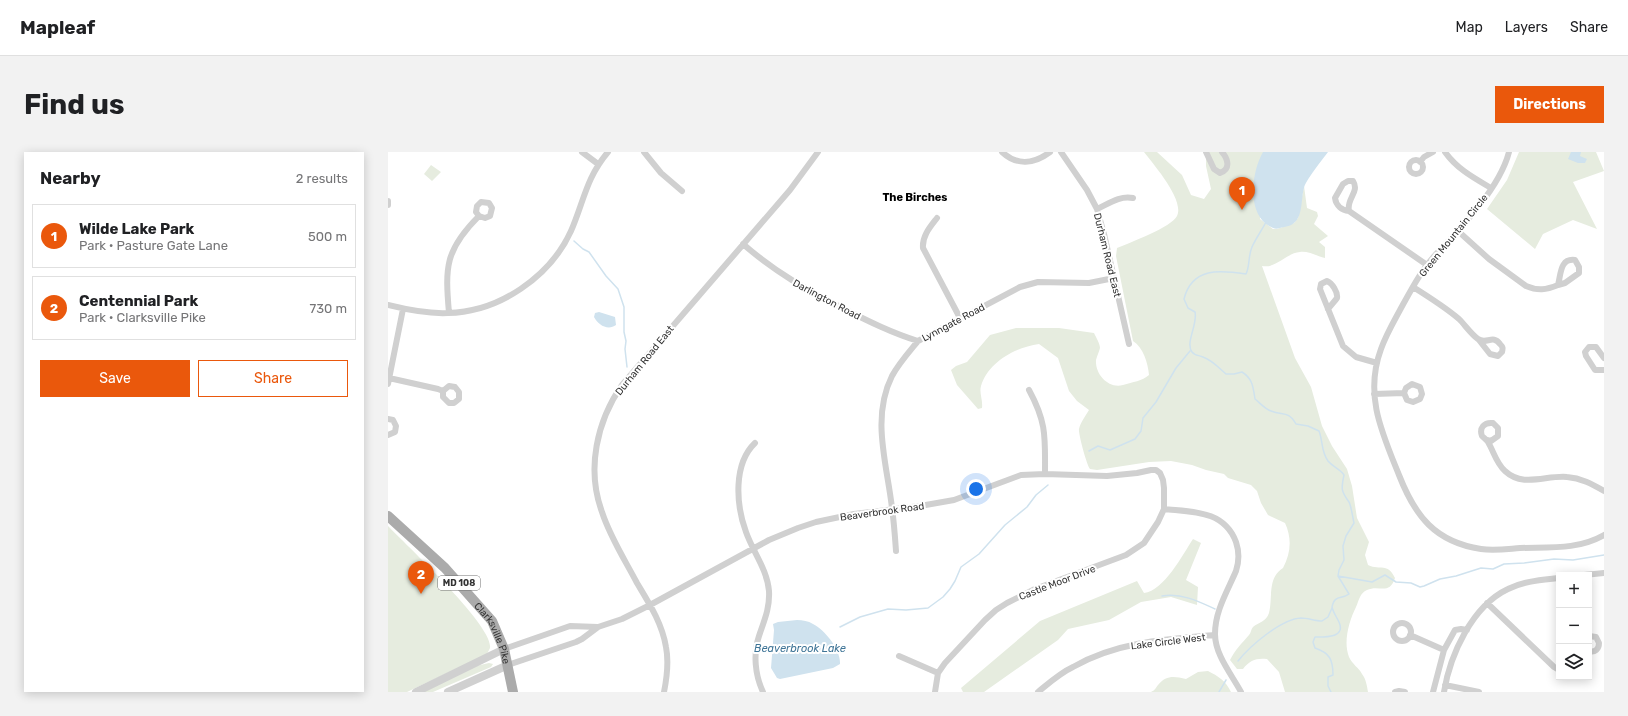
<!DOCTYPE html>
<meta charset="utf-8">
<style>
:root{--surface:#fff;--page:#f2f2f2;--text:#202124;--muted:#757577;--line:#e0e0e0;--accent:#ea580c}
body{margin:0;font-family:Rubik,sans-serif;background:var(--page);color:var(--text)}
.controls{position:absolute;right:12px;bottom:12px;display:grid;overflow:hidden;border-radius:0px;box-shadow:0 2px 10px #0003}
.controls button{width:36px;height:36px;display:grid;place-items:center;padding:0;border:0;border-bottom:1px solid var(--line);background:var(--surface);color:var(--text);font:20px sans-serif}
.you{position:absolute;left:588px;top:337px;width:14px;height:14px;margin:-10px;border:3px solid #fff;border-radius:50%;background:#1a73e8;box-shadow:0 0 0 6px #1a73e833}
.badge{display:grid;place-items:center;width:26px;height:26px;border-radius:50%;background:var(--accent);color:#fff;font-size:13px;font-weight:700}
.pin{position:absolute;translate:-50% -33px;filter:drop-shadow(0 1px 2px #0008)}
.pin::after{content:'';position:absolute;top:21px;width:14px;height:12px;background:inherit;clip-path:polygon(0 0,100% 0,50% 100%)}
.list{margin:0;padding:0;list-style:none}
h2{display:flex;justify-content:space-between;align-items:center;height:52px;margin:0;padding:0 16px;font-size:17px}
h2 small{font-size:13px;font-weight:400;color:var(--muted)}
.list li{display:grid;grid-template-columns:26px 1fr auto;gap:12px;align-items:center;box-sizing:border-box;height:64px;margin:0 8px 8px;padding:0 8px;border:1px solid var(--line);border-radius:0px}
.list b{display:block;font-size:15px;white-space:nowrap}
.list p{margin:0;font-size:13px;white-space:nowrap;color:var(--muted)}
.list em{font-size:13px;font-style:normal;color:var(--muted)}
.actions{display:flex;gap:8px;padding:12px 16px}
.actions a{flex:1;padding:9px 0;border:1px solid var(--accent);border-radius:0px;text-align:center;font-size:14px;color:var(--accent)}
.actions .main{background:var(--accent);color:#fff}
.icon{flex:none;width:22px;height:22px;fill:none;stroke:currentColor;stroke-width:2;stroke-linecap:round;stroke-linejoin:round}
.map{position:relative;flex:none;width:1216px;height:540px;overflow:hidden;border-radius:0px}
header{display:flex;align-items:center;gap:24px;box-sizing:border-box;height:56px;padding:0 20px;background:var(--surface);border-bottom:1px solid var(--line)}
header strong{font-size:19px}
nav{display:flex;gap:22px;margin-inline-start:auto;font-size:14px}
.intro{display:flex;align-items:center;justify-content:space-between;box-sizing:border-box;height:96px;padding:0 24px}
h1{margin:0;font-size:28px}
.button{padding:10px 18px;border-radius:0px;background:var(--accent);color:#fff;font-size:14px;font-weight:700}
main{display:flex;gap:24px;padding:0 24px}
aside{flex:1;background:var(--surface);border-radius:0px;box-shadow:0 2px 10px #0003}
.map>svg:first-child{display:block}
</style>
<header>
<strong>Mapleaf</strong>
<nav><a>Map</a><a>Layers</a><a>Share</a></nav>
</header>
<div class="intro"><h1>Find us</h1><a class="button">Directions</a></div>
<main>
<aside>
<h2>Nearby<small>2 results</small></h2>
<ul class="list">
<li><span class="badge">1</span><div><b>Wilde Lake Park</b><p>Park · Pasture Gate Lane</p></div><em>500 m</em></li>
<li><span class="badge">2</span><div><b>Centennial Park</b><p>Park · Clarksville Pike</p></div><em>730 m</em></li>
</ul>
<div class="actions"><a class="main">Save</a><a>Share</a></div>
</aside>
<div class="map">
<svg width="1216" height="540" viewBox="0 0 1216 540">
<rect width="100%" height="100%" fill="#fff"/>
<path fill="#e6ecdf" d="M756,0H769L794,23L803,43L816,47L823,37L818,14V0H875L872,67L885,77H889L906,71L910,66L916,34L919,56L929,60L930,64L926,72L940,84L931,90L937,95V106C929,104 920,99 912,100C898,101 888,117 874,114L907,206L923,235L934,274L944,294L959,317L964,334L969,366L981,390L977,403L980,413C993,419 999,410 1007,426C1001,444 991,432 979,438C972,441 971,448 968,455C961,469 955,490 961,505C964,512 971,516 974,522C978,527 979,534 980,540H897L891,520L879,507C868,506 862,508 855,517H849L842,508C847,498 854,491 861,483C863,481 863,477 865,475C871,470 878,470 881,461C885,446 879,426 895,416C903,401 904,386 897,371L880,363L873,351L869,339L863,333L840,326L836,322L818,318L804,313L783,309L761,310L709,318L702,317C699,314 690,281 691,277C692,271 698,263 701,258L689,249L681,239L670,206L651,192C628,195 600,210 593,234C591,241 595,248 594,256L590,257L569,233L563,218L568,214L579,210L602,183L628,176H671L706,181C708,185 712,192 712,196C711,200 709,204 708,208C707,223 721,237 735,233C745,230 754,229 761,223C760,211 755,195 745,189L728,104L729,96C741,91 784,75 789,64C797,48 765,12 756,0Z
M1131,0H1208L1216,19L1185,30L1209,77L1185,68L1155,82L1147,97L1099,57L1119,28Z
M43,13L53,20L44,29L36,22Z
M0,374C17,392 106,474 102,496C101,498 100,500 99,502L19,540H0Z
M805,387L813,391L798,428L810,435L809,453L783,445L753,450L721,468L680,477L670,488L596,540H575L573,536L652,469L749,429L756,441C776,439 795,402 805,387Z
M101,511L105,512L103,515L45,540H33L88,514Z
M820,519C830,524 838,529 843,540H763C767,538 767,537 770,533C778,523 786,524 798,527L810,520Z"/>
<path fill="#cfe2ee" d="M875,0H940C935,7 917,29 916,36C913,46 915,64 906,71C903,74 896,75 892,76C886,78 883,75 878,72C859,57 864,19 875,0Z
M1183,0H1193L1192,4L1199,7L1197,11H1190L1180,7Z
M211,160L227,165L228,173C220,179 210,173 206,165L207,161Z
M409,468C415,468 420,469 425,472C437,478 453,498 452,512L445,516L392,527L389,526L383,516L386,478L385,472L390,470Z"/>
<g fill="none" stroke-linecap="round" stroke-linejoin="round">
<path stroke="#cfe2ee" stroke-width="1.5" d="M878,70C874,78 868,86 864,95C860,104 862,114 858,122C832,118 804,115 796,147L800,156L807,160C810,172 797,191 804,200C807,204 811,203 815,205C824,208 831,216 838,222H846L854,220C865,227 865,235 867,247C872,251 877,257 883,259C895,264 900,258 908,272L920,274L931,279C935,289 933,300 940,309C945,315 952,317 956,323C953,337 953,339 961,350C963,353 965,367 966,371L958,384L955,394L956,408L951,418L950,424L961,442C953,448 947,442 944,455C945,460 948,464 951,470C958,486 937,485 927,485L925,490L927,496C942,501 945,508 945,523L940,525V534L943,540
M186,89L195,97L201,100L218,124L230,137L236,155V180L238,189L237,197L239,215
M701,299L710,294L722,298L747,287L753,279L755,266L768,250L788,216L802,199
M950,424L984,430L997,423L1008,430L1023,431L1032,435L1036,434L1052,427L1068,424L1093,416L1105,417L1116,412L1136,411L1166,407L1185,408L1216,403
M774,444C794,441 810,449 827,457
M452,475L472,465L500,457L518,458L540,456L555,445L562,437L567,429L573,415L591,402L617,373L639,355L648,343L660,333
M850,509C862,494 893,467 913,466C920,466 927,469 934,469L940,465L944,456
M831,540L838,528"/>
<path stroke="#d0d0d0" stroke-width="6" d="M194,0L210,12
M256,0L273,21L294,39
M614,0C629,14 646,12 662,0
M673,0L699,38L709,57L716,82L741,192
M818,0L826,17L832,21C843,17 840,7 834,0
M1057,0C1069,17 1086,26 1103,36
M1121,0C1112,35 1075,74 1051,99C1034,116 1023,138 1012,158C1005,171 998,183 993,197C976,243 994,281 1011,323C1027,364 1047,390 1093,397C1106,399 1119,397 1132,396C1161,395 1190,398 1216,383
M1021 15a7 7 0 1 1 14 0a7 7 0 1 1-14 0Z
M1032,10L1036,5L1045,0
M960,29H965C972,40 958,47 961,59C954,58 948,54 947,46L955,32Z
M0,49V53
M709,57C720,52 732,43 745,46
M961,59L1039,113
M549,66C542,75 534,84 535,96L572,166
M1070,79L1101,107L1138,134C1150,139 1158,138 1170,133C1173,122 1172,106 1187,108L1191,115V121L1177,131L1170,133
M355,92C387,120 419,138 456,157C480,169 504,181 530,189
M1025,135C1041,145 1057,155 1071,167C1077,173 1083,182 1090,187C1098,193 1105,182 1112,192C1115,195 1115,196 1114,200L1110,204L1102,202L1091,188
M0,153C20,158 40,162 60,161C111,160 162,125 183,79C196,49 198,26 220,0
M940,157C943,153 947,149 949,146C950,140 944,131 939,129L933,132L932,137L955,194L968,205L989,211
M61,161C57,115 57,98 91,64L88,60L89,54L93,50L101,51L104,56L102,64L97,66L91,64
M1216,206L1208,195H1201L1197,200L1198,204L1207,218H1216
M1,226L50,237L55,239V245L61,251H66L71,247V240L67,235L61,234L55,239
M0,232L15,157
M641,238C659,271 657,286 657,322
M986,242L1016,241L1018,236L1024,232L1032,235L1034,242L1032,247L1025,250L1019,248L1016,241
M0,267L5,268L8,274L7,280L0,283
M1099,288L1103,289L1110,284V276L1105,271C1096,270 1091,276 1094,284C1096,286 1099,288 1100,290C1106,300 1108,311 1117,319C1135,336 1158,323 1179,325C1193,326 1204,332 1216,339
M367,291C345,312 348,353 358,380C365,400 379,417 381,439C382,456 376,469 371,484C365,502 367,523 375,540
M776,357C804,360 836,358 848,390C851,399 851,410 848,419C839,440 827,459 827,482C827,503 844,523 853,540
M508,399C507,385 506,370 504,356C499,312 483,266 504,224C511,211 521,200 530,189L632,135L650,130L701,131L726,126
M1196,423L1216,421
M1099,451L1166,515L1171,518
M1005 480a9 9 0 1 1 18 0a9 9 0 1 1-18 0Z
M1022,483L1056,498
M1201,484L1208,485L1211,491C1211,497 1207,501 1201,499
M116,497L182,474L210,475
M511,504L550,521
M120,513L188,490L194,487L210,475L234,467L262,453L381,388L410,376L428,370L466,362L532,354L566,348L633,323L657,322L719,324L749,321L763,318H768L772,321L775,328L776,336V357L770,370L756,391L738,403L647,437L619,451L608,458L597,468L557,511L550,521L547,540
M1057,533L1091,540
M276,540C279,525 281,510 278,495C274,471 261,451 249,431C237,408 222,385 214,360C198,317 209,269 234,233L402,38L430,0
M650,540C661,531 672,521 685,515C728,490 778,487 827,483
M1007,540L1011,539L1017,540
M1045,540L1056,498L1067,478L1073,477L1079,478
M1056,540C1062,503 1084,454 1120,437C1136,429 1154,428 1171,426"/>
<path stroke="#d0d0d0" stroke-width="8" d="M28,540L116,497
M60,540L120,513"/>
<path stroke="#ababab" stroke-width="10" id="s1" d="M0,364L57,416L104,469L116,497L125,540"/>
</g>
<g text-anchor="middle" stroke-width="4" stroke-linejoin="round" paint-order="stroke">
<rect fill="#fff" stroke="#707070" stroke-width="1" x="50" y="424" width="42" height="14" rx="3"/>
<g font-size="9" font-weight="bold" fill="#333">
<text x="71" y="434">MD 108</text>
</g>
<g font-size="10" fill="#333" stroke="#fff">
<text transform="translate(1065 83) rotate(-51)" y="4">Green Mountain Circle</text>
<text transform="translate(720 103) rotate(76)" y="4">Durham Road East</text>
<text transform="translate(439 147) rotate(28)" y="4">Darlington Road</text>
<text transform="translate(565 170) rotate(-28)" y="4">Lynngate Road</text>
<text transform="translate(256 208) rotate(-51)" y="4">Durham Road East</text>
<text transform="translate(494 359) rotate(-8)" y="4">Beaverbrook Road</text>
<text transform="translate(669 430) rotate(-21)" y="4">Castle Moor Drive</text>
<text dy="4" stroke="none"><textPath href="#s1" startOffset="159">Clarksville Pike</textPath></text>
<text transform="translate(780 489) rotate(-7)" y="4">Lake Circle West</text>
</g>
<g font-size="11" font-weight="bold" fill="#000" stroke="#fff">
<text x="527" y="49">The Birches</text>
</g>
<g font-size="11" font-style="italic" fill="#3f7597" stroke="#fff">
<text x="412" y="500">Beaverbrook Lake</text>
</g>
</g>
</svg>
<div class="controls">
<button>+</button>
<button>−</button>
<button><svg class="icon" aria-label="layers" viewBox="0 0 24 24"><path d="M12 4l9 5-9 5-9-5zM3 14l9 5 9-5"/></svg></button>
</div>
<div class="you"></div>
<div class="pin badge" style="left:854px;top:58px">1</div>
<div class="pin badge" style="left:33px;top:442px">2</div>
</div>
</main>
